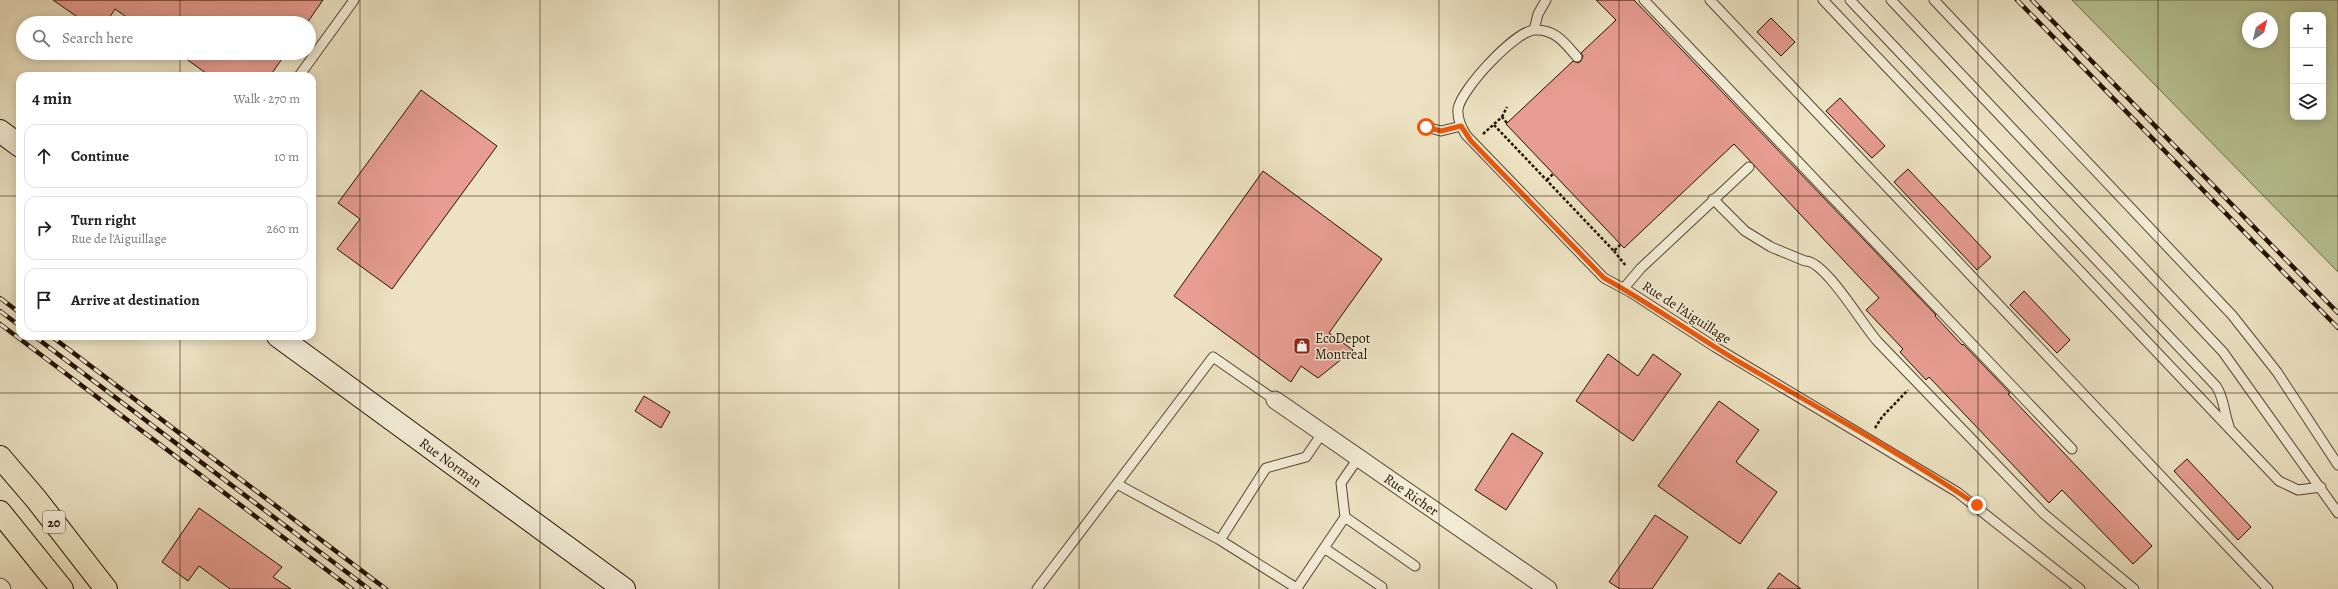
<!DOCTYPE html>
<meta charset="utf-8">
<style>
:root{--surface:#fff;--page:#f6f6f6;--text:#222;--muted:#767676;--line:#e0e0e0}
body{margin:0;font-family:Alegreya,serif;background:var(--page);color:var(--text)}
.controls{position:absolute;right:12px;top:12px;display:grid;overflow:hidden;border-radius:8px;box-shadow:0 2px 10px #0003}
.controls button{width:36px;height:36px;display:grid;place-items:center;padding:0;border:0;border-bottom:1px solid var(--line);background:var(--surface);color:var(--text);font:20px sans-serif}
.compass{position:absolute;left:2242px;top:12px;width:36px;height:36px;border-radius:50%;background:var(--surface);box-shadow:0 2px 10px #0003;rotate:35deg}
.stop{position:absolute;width:12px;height:12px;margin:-9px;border:3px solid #ea580c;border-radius:50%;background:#fff}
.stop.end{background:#ea580c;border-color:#fff;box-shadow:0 1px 4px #0008}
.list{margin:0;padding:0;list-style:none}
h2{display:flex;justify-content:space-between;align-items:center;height:52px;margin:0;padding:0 16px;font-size:17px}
h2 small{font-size:13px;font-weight:400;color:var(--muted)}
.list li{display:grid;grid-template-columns:26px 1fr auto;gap:12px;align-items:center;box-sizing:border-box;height:64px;margin:0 8px 8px;padding:0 8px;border:1px solid var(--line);border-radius:12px}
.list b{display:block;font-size:15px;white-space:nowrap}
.list p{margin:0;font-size:13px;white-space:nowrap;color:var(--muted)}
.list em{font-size:13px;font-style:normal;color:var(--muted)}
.icon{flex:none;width:22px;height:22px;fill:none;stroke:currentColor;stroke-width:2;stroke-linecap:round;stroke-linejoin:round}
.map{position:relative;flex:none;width:2338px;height:589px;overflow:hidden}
.search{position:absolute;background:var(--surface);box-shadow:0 2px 10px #0003;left:16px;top:16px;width:300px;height:44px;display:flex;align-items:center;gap:10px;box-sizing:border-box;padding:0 14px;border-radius:22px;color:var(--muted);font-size:15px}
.panel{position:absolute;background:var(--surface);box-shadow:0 2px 10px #0003;left:16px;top:72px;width:300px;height:268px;border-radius:12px}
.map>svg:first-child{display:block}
</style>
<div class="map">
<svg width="2338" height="589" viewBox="0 0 2338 589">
<rect width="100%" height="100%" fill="#ede3c3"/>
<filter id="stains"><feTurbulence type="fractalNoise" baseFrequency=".005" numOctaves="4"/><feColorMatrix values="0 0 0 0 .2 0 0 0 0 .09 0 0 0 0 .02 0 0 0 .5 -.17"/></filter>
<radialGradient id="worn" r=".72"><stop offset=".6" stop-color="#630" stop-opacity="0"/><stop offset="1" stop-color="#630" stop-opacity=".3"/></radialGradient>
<path fill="#b8c494" stroke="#6f6a4b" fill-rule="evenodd" d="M2072,0H2338V272ZM2293,15H2323V117H2293ZM2248,18H2272V42H2248Z"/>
<path fill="#e79d91" stroke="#261002" d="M53,0H323L307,23H135L115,9L106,23H86Z
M1596,0H1634L1936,315L1935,316L1962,345L1963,344L2010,393L2008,394L2152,546L2133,564L2062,490L2049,503L1929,377L1926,380L1900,352L1903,349L1866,310L1879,298L1734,144L1624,248L1506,124L1573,61L1578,63L1581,61L1583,56L1581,53L1616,20Z
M1771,18L1795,42L1781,56L1757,32Z
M178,53H286L270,76H210Z
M421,90L497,146L392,289L337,249L360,219L338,203Z
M1840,98L1885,146L1872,158L1826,111Z
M1908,169L1991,257L1977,270L1894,182Z
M1263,171L1382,259L1329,333L1353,350L1318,378L1301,366L1291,382L1174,296Z
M2024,291L2070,340L2057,353L2010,305Z
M1608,354L1638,376L1653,354L1681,374L1633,441L1576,401Z
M644,396L670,412L661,428L635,411Z
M1719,401L1759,430L1736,462L1777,492L1740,544L1658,486Z
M1512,433L1543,453L1506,510L1475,490Z
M2187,459L2251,527L2238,540L2174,471Z
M199,508L282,567L273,577L291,589H230L199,566L188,581L162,562Z
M1655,515L1688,537L1652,589H1620L1609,582Z
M1779,573L1801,589H1767Z"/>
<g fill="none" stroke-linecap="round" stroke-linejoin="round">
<g stroke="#584532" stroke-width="11">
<path id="lane" d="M1644,0L2072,449
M1710,0L2268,589
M1823,0L2279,481L2298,490L2321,487
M1850,0L2216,386C2224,397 2224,413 2229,426
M1891,0L2223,352L2338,513
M1934,0L2232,315L2277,372L2338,465
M1534,30L1538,14L1546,0
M1577,57C1565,43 1555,29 1535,30C1516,30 1461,89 1458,109C1457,119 1461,127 1466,135L1604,278L1630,292L1715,347L1957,492L2080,589
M299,76L354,0
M1426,127L1441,131L1461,126
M1713,199L1745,231L1771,247L1805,261C1825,260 1863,326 1878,342L2044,514L2134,589
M1624,288L1641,268L1749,167
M1117,484L1220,540L1298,589
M1345,517L1341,483L1359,457
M1220,540L1266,468L1306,457L1323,432
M1324,548L1382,587
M1297,588L1345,517L1415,566
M1037,589L1213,357L1275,400"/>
</g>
<g stroke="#584532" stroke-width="19">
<g id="street">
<path id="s1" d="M1275,400L1548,589"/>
<path d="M0,587L2,589"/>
</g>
</g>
<g stroke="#261002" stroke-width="24">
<g id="secondary">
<path d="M0,131L20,146"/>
<path id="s2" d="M278,336L624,589"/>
</g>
</g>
<g stroke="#261002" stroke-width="24">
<path id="highway" d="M0,457L36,499L106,589
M0,512L62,589"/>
</g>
<path stroke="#261002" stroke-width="2.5" stroke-dasharray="3 2" stroke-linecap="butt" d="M1502,117L1507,107
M1494,125L1614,251L1620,245
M1483,134L1502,117L1507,123
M1547,180L1553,174
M1614,251L1626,266
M1875,428L1882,417L1908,390"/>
<use href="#lane" stroke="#f3edd8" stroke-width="9"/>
<use href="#street" stroke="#f3edd8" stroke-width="17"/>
<use href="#secondary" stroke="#f3edd8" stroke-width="22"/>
<use href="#highway" stroke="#ede3c3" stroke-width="22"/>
<g stroke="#261002" stroke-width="4.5">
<path id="rail" d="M2017,0L2338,328
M2032,0L2338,313
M0,298L20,313
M0,311L20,326
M0,324L352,589
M34,336L369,589
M51,336L386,589"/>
</g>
<use href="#rail" stroke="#f3edd8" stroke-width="3" stroke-dasharray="9" stroke-linecap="butt"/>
</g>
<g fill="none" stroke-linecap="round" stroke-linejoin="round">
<path stroke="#ea580c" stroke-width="5" d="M1426,127L1441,131L1461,126L1471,141L1604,278C1651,304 1694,335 1741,363C1820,409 1901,453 1977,505"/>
</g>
<path fill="none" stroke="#261002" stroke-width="1" stroke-opacity="0.55" d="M180,0V23M360,0V589M540,0V589M719,0V589M899,0V589M1079,0V589M1259,0V589M1439,0V589M1619,0V589M1798,0V589M1978,0V589M2158,0V589M180,53V76M0,196H20M312,196H2338M180,336V589M0,393H2338"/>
<defs>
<g id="shop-square" transform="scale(0.9)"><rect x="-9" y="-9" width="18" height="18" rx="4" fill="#8f2418" stroke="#f3edd8"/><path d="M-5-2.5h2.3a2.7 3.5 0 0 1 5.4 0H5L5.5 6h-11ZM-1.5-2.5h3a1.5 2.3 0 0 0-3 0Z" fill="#fff"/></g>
</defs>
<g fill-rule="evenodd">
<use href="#shop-square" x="1302" y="346"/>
</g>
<g text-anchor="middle" stroke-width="3" stroke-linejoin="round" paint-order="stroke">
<rect fill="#f3edd8" stroke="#645242" stroke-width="1" x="43" y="511" width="22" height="22" rx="3"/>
<g font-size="13" font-weight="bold" fill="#261002">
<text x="54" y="527">20</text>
</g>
<g font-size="14" fill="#261002" stroke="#f3edd8">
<text transform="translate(1687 312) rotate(33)" y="5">Rue de l'Aiguillage</text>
<text dy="5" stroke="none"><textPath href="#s2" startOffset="214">Rue Norman</textPath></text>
<text dy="5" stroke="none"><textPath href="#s1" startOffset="166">Rue Richer</textPath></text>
</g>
<g font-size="14" fill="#261002" stroke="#f3edd8" text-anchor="start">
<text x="1315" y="343">EcoDepot<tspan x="1315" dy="16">Montreal</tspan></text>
</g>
</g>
<rect width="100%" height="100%" filter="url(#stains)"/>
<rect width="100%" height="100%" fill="url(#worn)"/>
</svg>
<div class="controls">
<button>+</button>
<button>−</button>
<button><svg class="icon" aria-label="layers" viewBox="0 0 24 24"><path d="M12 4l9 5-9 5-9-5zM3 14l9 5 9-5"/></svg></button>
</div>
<svg class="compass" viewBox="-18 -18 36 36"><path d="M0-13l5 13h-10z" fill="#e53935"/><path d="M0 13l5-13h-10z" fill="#767676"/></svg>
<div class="stop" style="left:1426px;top:127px"></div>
<div class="stop end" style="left:1977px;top:505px"></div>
<div class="search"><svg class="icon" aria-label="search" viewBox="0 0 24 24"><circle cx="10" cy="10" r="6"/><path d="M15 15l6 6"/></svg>Search here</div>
<section class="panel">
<h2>4 min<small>Walk · 270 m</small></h2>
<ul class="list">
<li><svg class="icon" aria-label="ahead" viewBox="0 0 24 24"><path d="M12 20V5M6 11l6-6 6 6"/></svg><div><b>Continue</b></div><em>10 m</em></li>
<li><svg class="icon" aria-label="right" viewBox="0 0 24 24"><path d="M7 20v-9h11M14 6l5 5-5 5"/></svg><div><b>Turn right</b><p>Rue de l'Aiguillage</p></div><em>260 m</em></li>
<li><svg class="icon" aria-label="arrive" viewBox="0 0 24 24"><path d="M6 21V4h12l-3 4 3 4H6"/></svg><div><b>Arrive at destination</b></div></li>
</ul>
</section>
</div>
